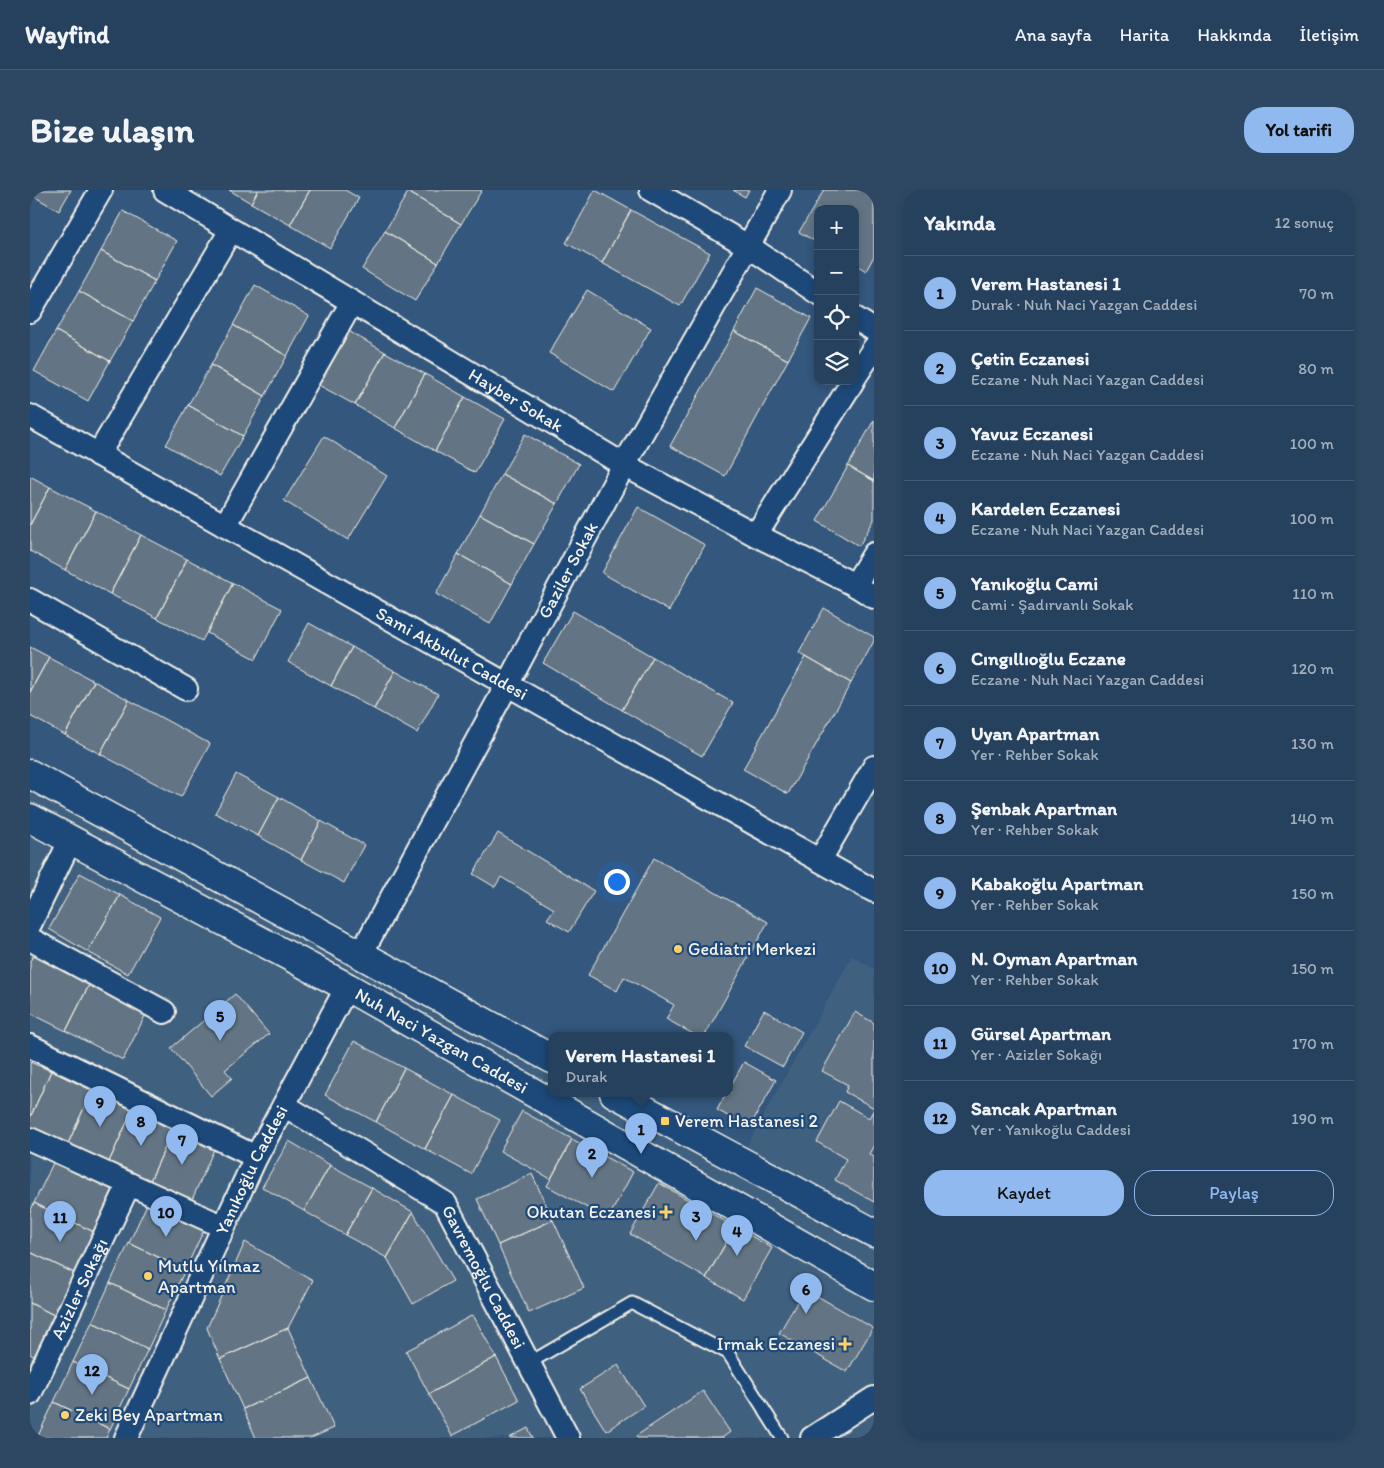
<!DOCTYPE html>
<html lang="tr">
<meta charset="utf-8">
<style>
:root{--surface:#26415e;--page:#2e4864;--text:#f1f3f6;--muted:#a4afbc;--line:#425a73;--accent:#90b9f0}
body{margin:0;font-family:Itim,sans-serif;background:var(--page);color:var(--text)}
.controls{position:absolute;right:15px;top:15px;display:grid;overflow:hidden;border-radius:10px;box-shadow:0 2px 8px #0003}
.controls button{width:45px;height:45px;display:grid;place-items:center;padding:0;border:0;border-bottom:1px solid var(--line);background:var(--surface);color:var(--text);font:25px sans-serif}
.you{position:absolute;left:586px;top:691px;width:18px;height:18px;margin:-12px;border:4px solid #fff;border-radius:50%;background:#1a73e8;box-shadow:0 0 0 8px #1a73e833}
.badge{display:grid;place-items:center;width:32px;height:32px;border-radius:50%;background:var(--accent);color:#111;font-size:16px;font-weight:700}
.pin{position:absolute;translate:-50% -41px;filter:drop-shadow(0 1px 2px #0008)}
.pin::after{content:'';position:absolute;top:26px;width:18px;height:15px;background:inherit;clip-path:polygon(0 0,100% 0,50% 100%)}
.popup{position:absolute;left:518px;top:842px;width:185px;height:65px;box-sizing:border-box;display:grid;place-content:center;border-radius:10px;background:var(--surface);filter:drop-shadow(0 1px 4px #0005);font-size:16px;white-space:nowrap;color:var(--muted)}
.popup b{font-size:19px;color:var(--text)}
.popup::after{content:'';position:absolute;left:50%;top:100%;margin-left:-10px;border:10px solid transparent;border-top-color:var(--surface)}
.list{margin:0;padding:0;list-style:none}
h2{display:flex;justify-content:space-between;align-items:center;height:65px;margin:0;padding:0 20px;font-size:21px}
h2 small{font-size:16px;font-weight:400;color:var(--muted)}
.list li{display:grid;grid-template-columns:32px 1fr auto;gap:15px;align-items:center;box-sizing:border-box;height:75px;padding:0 20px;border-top:1px solid var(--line)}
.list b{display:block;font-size:19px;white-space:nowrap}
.list p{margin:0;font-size:16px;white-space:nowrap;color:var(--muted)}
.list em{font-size:16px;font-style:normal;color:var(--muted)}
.actions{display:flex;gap:10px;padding:15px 20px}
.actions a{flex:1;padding:11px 0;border:1px solid var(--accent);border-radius:20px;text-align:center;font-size:18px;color:var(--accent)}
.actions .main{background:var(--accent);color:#111}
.icon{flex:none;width:28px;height:28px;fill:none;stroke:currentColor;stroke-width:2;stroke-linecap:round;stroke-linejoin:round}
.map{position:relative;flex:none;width:844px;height:1248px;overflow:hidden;border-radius:20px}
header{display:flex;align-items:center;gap:30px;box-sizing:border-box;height:70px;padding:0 25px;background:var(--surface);border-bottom:1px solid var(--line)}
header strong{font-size:24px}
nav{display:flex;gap:28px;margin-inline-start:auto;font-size:18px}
.intro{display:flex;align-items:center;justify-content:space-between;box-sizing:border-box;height:120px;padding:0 30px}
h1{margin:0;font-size:35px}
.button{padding:12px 22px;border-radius:20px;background:var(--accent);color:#111;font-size:18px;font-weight:700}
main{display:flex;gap:30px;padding:0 30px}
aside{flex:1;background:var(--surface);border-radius:20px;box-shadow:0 2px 8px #0003}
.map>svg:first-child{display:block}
</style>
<header>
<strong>Wayfind</strong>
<nav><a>Ana sayfa</a><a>Harita</a><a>Hakkında</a><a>İletişim</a></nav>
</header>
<div class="intro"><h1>Bize ulaşın</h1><a class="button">Yol tarifi</a></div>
<main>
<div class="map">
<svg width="844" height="1248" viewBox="0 0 844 1248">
<rect width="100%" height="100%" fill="#33577d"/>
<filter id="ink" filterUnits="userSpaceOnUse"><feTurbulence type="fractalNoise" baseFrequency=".02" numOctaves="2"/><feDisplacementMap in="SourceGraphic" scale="10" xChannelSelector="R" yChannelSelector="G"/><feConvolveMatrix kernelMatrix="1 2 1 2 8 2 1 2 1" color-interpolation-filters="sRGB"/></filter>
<g filter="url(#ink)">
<path fill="#41607f" d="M0,598L522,880V903H564L704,979L822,766L844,779V1248H0Z"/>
<path fill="#637584" stroke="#f4f1e8" d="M0,0H41L29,21L0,4Z
M199,0H228L221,13Z
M228,0H280L260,35L221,13Z
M280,0H315L329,8L300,58L260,35Z
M379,0H452L431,34L378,2Z
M565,0L601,20L572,73L536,53Z
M703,0H719L715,7Z
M794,0H844V66L836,81L825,74V19H788V53L769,42Z
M378,2L431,34L408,73L355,41Z
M601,20L680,63L650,116L572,73Z
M93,21L147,51L125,91L71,61Z
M355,41L408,73L385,111L332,79Z
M71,61L125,91L103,131L49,101Z
M225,95L279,126L257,166L203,135Z
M727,98L781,128L758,170L704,141Z
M557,100L621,138L584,202L519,163Z
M49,101L103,131L80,171L26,141Z
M203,135L257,166L235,206L181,175Z
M315,139L355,162L325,215L285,193Z
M26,141L80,171L58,211L4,181Z
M704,141L758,170L695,286L640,256Z
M355,162L395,184L365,238L325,215Z
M181,175L235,206L213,246L158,215Z
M395,184L435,207L405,261L365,238Z
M435,207L475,229L445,283L405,261Z
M158,215L213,246L190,286L136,255Z
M844,230V291L818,276Z
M495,244L549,274L527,314L472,284Z
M294,246L357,286L318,350L254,311Z
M818,276L844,291V330L829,356L787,331Z
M472,284L527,314L504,354L450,324Z
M0,286L20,297L0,335Z
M20,297L66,321L35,380L0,361V335Z
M608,317L675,355L639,421L572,383Z
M66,321L111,345L80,404L35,380Z
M450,324L504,354L482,394L428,364Z
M111,345L157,369L127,428L80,404Z
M428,364L482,394L460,434L406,404Z
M157,369L203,393L172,451L127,428Z
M203,393L252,419L226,469L177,443Z
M794,418L844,447V451L821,493L769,463Z
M543,421L623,467L592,520L513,473Z
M279,433L322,457L301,496L258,472Z
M0,457L19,467L0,502Z
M322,457L365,481L344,519L301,496Z
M19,467L64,491L35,545L0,526V502Z
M623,467L703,513L672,566L592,520Z
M776,467L821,493L758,604L713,579Z
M365,481L408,504L387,543L344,519Z
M64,491L99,510L70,564L35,545Z
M99,510L180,554L151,607L70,564Z
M206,584L249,607L228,646L185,623Z
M249,607L291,631L271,670L228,646Z
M291,631L334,655L314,693L271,670Z
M468,643L564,701L539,742L517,729L524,719L471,687L465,697L443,684Z
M624,668L738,732L675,845H665L636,829L644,815L594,787L587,801L558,785Z
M50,683L90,705L58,762L19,739Z
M90,705L130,727L98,784L58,762Z
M3,766L59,795L36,841L0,823V771Z
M59,795L116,824L93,870L36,841Z
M205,804L239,844L195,880L202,888L181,906L141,858Z
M734,820L772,842L753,877L714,856Z
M825,822L844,833V918L815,902L818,895L792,881Z
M324,851L374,878L346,932L295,905Z
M0,872L21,881L0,928Z
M714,872L746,890L719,938L687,920L696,903H700V897Z
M374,878L424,905L395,959L346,932Z
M21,881L62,900L37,956L0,939V928Z
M62,900L103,919L78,974L37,956Z
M424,905L470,930L441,984L395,959Z
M809,911L839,928L844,919V955L839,964L844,967V1012L805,990L816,969L787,952Z
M103,919L144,938L119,993L78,974Z
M492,921L542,949L521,989L470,961Z
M144,938L185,957L161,1012L119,993Z
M542,949L603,982L578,1029L517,996Z
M259,951L300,975L274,1021L232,997Z
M24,971L83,1000L64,1042L4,1013Z
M300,975L342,998L315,1045L274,1021Z
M502,984L523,1030L468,1055L447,1009Z
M629,993L705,1037L676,1088L600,1044Z
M342,998L383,1022L357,1068L315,1045Z
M4,1013L64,1042L44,1083L0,1062V1022Z
M117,1014L174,1040L155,1080L99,1053Z
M383,1022L423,1091L383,1114L357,1068Z
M523,1030L554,1098L499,1123L468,1055Z
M705,1037L742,1058L713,1109L676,1088Z
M215,1052L283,1090L258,1138L190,1169L177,1138Z
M99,1053L155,1080L136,1120L80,1093Z
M0,1062L44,1083L24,1125L0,1113Z
M80,1093L136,1120L118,1159L62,1132Z
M775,1099L843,1138L817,1182L749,1143Z
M0,1113L24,1125L5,1167L0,1164Z
M443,1125L466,1167L399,1204L376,1161Z
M62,1132L118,1159L99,1199L43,1172Z
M258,1138L281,1188L213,1219L190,1169Z
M466,1167L489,1210L422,1246L399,1204Z
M43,1172L99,1199L80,1239L24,1212Z
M588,1175L614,1216L576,1241L550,1199Z
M281,1188L304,1238L281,1248H226L213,1219Z
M673,1201L700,1242L692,1248H607L606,1246Z
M24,1212L80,1239L76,1248H7Z
M498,1238L503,1248H479Z"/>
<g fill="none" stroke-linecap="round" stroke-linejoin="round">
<g stroke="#f4f1e8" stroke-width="15">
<path id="lane" d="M499,1173L602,1113L698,1163L752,1248"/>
</g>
<g stroke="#f4f1e8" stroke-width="26">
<g id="street">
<path id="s1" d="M135,0L594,275L726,345L825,395L844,407"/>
<path d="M621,0L718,56L788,103"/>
<path d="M0,121L71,0"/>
<path d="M825,128L844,140"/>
<path d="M825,187L844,158"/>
<path id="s2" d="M0,226L844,701"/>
<path d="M68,265L201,40"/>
<path d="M195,336L322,112"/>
<path d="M726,345L823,191"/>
<path d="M825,395L844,364"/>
<path d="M0,410L156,499"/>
<path d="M790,670L844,577"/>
<path d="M0,734L41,649"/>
<path d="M0,749L134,822"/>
<path id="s3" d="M331,764L477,495L594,275L750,0"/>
<path d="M0,856L226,967"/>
<path id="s4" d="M254,915L415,1013L538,1248"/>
<path d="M0,949L194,1037"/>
<path id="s5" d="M0,1204L99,994"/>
<path id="s6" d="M96,1248L226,967L317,797"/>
<path d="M782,1248L844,1208"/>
</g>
</g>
<g stroke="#f4f1e8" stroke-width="31">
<g id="primary">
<path d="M0,584L522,869"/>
<path id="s7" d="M0,628L317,797L844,1096"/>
<path d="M584,903L844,1043"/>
</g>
</g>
<use href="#lane" stroke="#1f4a7a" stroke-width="11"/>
<use href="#street" stroke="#1f4a7a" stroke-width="22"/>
<use href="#primary" stroke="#1f4a7a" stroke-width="28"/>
</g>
</g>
<g fill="#ffd166" stroke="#1f4a7a" stroke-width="2">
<circle cx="648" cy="759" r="5"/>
<rect x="630" y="926" width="10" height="10" rx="2.5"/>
<path d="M633.5 1014.5h5v5h5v5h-5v5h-5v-5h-5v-5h5z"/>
<circle cx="118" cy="1086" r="5"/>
<path d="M812.5 1146.5h5v5h5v5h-5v5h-5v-5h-5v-5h5z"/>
<circle cx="35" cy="1225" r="5"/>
</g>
<g text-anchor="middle" stroke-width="4.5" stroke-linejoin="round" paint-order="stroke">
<g font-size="18" fill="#f4f1e8" stroke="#1f4a7a">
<text dy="6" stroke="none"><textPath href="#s1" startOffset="409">Hayber Sokak</textPath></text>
<text dy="6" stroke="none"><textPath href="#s3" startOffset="436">Gaziler Sokak</textPath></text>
<text dy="6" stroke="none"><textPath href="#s2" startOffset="484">Sami Akbulut Caddesi</textPath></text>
<text dy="6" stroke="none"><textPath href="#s7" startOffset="468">Nuh Naci Yazgan Caddesi</textPath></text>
<text dy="6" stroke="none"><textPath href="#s6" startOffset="296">Yanıkoğlu Caddesi</textPath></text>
<text dy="6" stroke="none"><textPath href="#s4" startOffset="272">Gavremoğlu Caddesi</textPath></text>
<text dy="6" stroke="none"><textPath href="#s5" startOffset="116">Azizler Sokağı</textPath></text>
</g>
<g font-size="18" fill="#f4f1e8" stroke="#1f4a7a" text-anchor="start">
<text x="658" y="765">Gediatri Merkezi</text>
<text x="645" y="937">Verem Hastanesi 2</text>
<text x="626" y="1028" text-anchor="end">Okutan Eczanesi</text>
<text x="128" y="1082">Mutlu Yılmaz<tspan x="128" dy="21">Apartman</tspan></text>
<text x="805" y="1160" text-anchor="end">Irmak Eczanesi</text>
<text x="45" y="1231">Zeki Bey Apartman</text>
</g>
</g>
</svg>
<div class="controls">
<button>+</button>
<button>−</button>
<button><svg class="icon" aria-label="locate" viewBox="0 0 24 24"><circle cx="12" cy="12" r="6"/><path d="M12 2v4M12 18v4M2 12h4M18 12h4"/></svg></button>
<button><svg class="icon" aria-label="layers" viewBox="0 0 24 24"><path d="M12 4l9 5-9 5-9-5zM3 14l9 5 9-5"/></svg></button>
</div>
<div class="you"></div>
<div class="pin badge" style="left:611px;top:964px">1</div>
<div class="popup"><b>Verem Hastanesi 1</b>Durak</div>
<div class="pin badge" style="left:562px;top:988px">2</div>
<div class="pin badge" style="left:666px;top:1051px">3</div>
<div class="pin badge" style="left:707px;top:1066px">4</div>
<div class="pin badge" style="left:190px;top:851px">5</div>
<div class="pin badge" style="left:776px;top:1124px">6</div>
<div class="pin badge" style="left:152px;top:975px">7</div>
<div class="pin badge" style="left:111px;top:956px">8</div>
<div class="pin badge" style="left:70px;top:937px">9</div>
<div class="pin badge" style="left:136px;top:1047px">10</div>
<div class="pin badge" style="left:30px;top:1052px">11</div>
<div class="pin badge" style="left:62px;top:1205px">12</div>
</div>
<aside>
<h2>Yakında<small>12 sonuç</small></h2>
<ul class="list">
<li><span class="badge">1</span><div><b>Verem Hastanesi 1</b><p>Durak · Nuh Naci Yazgan Caddesi</p></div><em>70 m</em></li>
<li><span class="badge">2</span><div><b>Çetin Eczanesi</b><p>Eczane · Nuh Naci Yazgan Caddesi</p></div><em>80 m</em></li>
<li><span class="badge">3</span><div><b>Yavuz Eczanesi</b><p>Eczane · Nuh Naci Yazgan Caddesi</p></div><em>100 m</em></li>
<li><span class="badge">4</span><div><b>Kardelen Eczanesi</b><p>Eczane · Nuh Naci Yazgan Caddesi</p></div><em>100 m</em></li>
<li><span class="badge">5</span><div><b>Yanıkoğlu Cami</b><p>Cami · Şadırvanlı Sokak</p></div><em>110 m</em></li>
<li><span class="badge">6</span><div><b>Cıngıllıoğlu Eczane</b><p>Eczane · Nuh Naci Yazgan Caddesi</p></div><em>120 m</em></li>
<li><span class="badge">7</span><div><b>Uyan Apartman</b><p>Yer · Rehber Sokak</p></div><em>130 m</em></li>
<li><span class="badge">8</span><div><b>Şenbak Apartman</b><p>Yer · Rehber Sokak</p></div><em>140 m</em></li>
<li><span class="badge">9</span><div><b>Kabakoğlu Apartman</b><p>Yer · Rehber Sokak</p></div><em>150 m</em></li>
<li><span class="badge">10</span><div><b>N. Oyman Apartman</b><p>Yer · Rehber Sokak</p></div><em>150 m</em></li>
<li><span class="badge">11</span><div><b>Gürsel Apartman</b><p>Yer · Azizler Sokağı</p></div><em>170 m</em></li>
<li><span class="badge">12</span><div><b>Sancak Apartman</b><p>Yer · Yanıkoğlu Caddesi</p></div><em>190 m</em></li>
</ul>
<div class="actions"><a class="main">Kaydet</a><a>Paylaş</a></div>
</aside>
</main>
